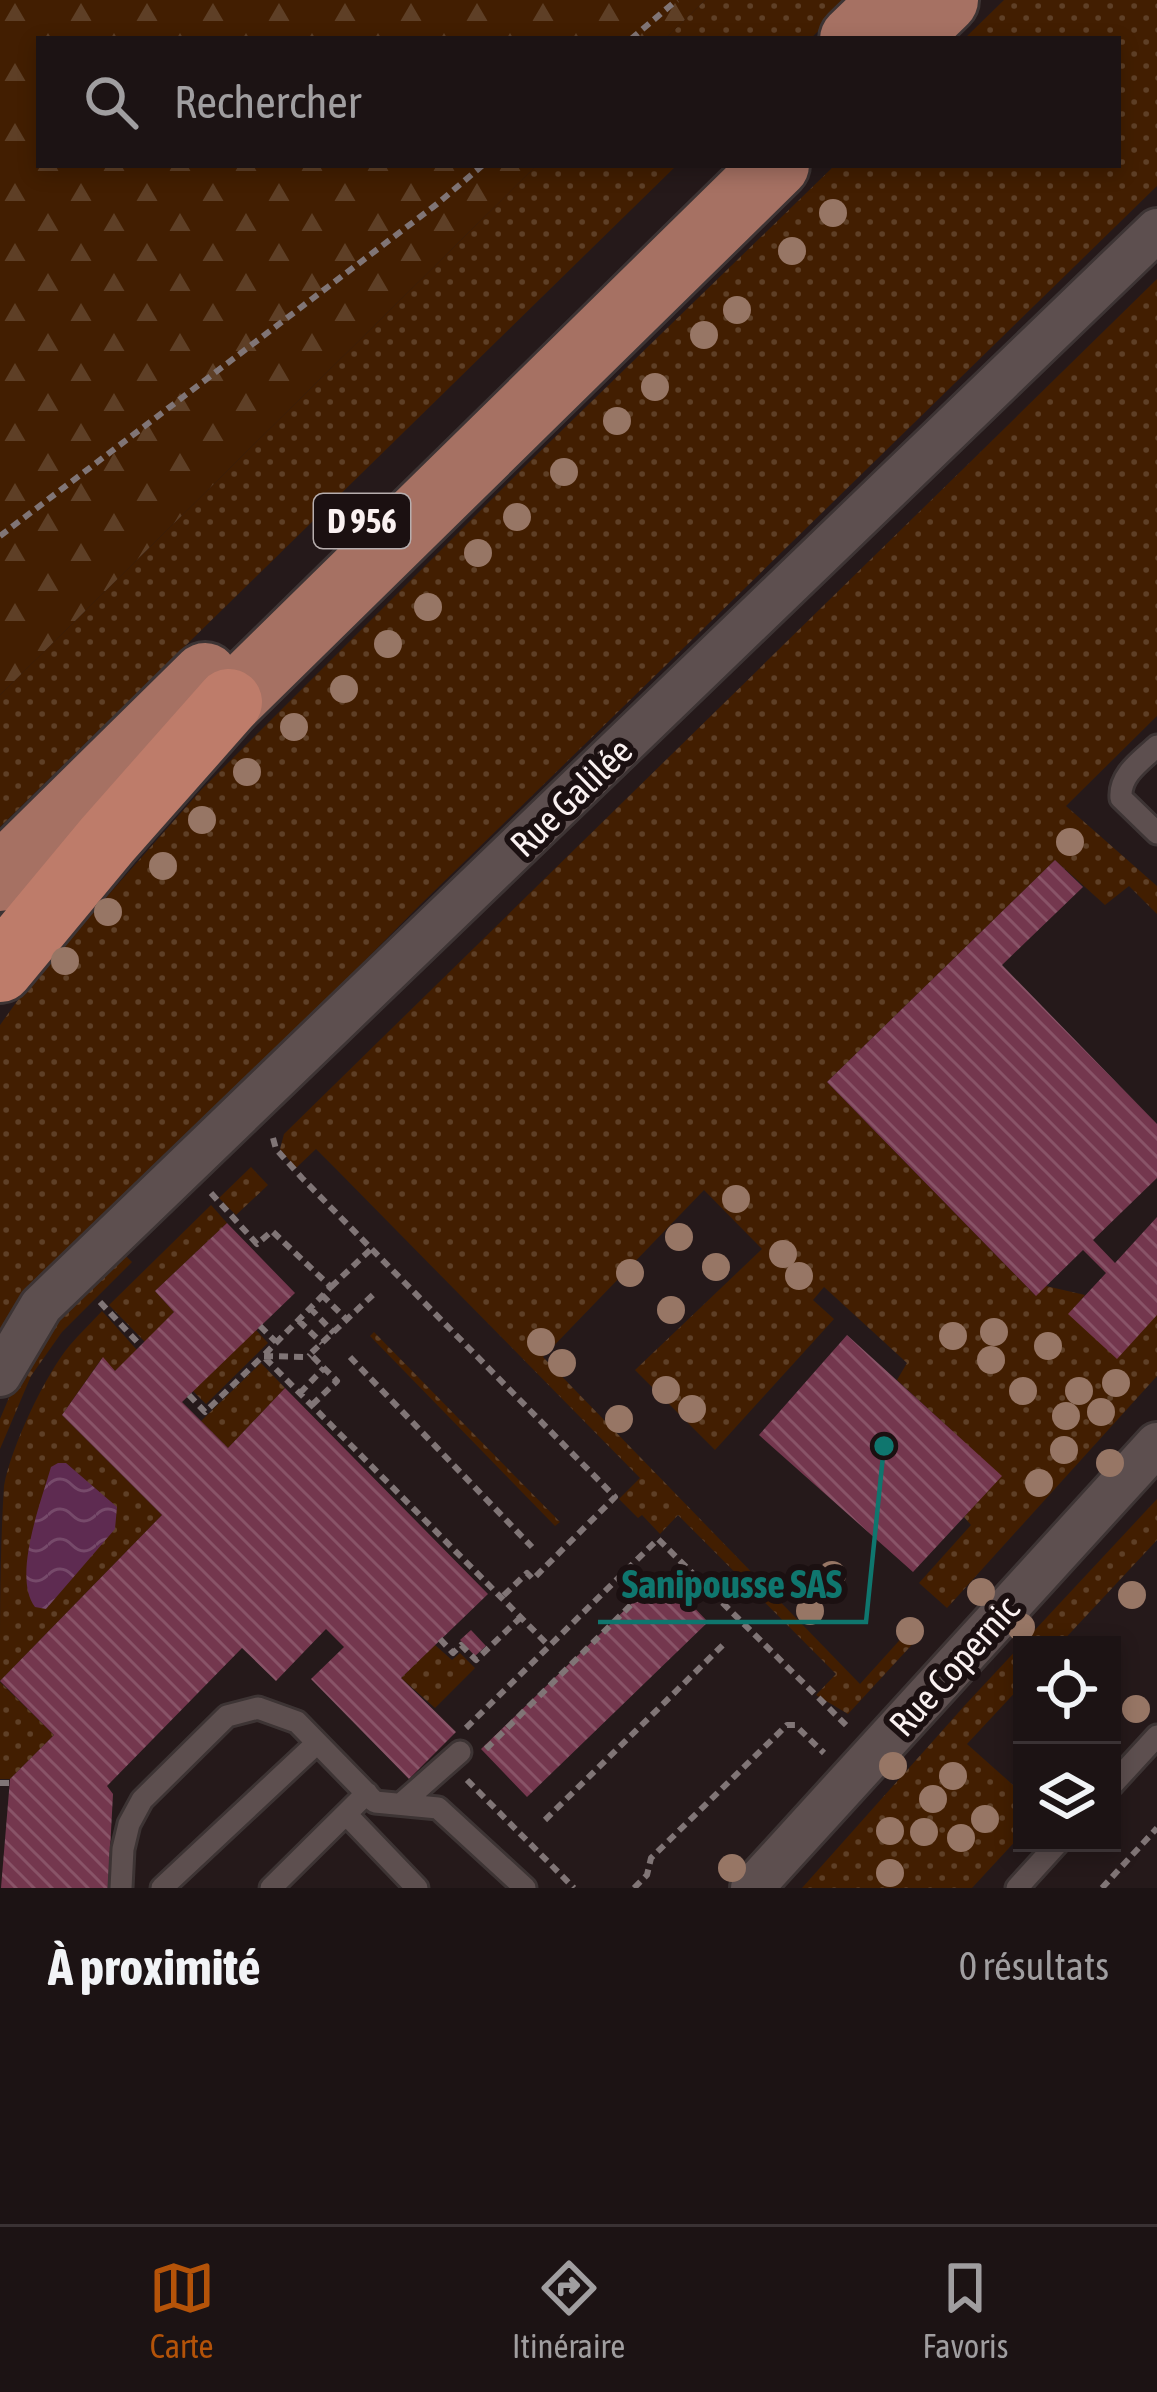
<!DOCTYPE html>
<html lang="fr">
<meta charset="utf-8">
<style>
:root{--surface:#1c1314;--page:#251c1d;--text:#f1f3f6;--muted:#a09ea0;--line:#3a3234;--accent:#b45309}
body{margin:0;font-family:"Asap Condensed",sans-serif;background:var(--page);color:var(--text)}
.controls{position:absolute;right:36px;bottom:36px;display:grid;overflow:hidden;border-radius:0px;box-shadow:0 6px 18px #0003}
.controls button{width:108px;height:108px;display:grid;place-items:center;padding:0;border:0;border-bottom:3px solid var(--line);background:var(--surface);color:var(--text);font:60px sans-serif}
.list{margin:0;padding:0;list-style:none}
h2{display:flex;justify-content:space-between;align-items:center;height:156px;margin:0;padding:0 48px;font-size:51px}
h2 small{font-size:39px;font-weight:400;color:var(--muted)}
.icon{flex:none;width:66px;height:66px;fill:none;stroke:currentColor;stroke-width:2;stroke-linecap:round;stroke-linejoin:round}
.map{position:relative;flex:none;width:1157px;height:1888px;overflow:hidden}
.search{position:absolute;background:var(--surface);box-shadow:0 6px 18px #0003;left:36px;right:36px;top:36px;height:132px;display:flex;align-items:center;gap:30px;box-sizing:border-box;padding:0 42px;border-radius:0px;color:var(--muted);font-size:45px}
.sheet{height:336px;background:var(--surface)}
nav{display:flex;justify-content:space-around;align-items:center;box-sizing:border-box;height:168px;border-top:3px solid var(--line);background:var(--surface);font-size:33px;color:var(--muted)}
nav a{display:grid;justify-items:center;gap:6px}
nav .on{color:var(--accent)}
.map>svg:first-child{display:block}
</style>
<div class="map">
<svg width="1157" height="1888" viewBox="0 0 1157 1888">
<defs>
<pattern id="grass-dots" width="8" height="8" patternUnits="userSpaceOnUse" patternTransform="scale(3)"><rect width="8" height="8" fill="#421e01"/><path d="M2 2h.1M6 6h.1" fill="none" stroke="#5e3f26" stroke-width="1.8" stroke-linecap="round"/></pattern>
<pattern id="forest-firs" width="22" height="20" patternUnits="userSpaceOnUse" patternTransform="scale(3)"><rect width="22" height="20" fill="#421e01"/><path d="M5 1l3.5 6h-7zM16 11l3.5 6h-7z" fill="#5e3f26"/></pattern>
<pattern id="water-waves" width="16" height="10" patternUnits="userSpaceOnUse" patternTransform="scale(3)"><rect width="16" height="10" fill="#5e2b51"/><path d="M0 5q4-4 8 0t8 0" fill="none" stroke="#764a6a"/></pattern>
<pattern id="building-back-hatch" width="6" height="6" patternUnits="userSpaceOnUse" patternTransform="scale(3)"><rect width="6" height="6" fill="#74374e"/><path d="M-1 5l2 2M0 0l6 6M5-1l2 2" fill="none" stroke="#895468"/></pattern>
</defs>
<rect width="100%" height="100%" fill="#25191a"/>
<path fill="url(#grass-dots)" d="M705,0H851L810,39H665Z
M1004,0H1157V186L420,905L5,1323L0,1332V1025L28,986L201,790L522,469L835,165H1118V39H964Z
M537,165H677L0,827V695Z
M1157,279V716L1066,806L1157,886V914L1129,886L1105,905L1055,860L827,1082L1035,1295L1046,1286L1085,1295L1069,1314L1157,1315V1376L947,1608L919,1583L971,1525L964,1517L1001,1476L897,1380L907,1363L824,1287L813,1300L834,1319L715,1450L635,1370L762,1249L704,1190L543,1357L860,1684L916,1622L920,1636L848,1714L816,1695L836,1674L678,1515L660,1534L642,1515L638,1518L619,1499L640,1478L335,1168L316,1149L296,1168L280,1149L284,1134Z
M251,1167L268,1185L236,1215L219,1198Z
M211,1205L227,1223L155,1291L174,1312L145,1342L109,1305Z
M122,1252L132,1262L62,1332L31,1376L0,1449V1419L22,1367L49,1329Z
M102,1311L137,1350L115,1371L102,1358L62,1415L162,1515L0,1681C0,1618 0,1548 4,1486C11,1447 45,1375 70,1345C80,1333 92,1322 102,1311Z
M256,1330L268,1343L206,1404L193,1391Z
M374,1332L560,1522L555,1526L370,1336Z
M261,1363L285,1388L228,1448L201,1421Z
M1157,1499V1540L1059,1645H1022V1685L967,1744L1022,1793V1834L972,1888H802L966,1704Z
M435,1645L452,1660L460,1653L475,1668L435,1708L401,1678Z
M0,1682L54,1735L10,1779H0Z"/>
<path fill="url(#forest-firs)" d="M0,0H705L665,39H39V165H537L0,695Z"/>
<path fill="url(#water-waves)" d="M58,1463H66L117,1507L115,1529L46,1609L35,1607C12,1577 41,1502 51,1467Z"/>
<path fill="url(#building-back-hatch)" d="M1055,860L1083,887L1002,965L1157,1124V1178L1093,1240L1115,1263L1157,1217V1315L1117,1359L1068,1314L1106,1273L1083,1250L1036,1296L827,1082Z
M227,1223L295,1293L182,1402L228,1448L285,1388L488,1594L401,1678L456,1732L409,1779L311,1679L344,1647L326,1629L276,1681L242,1648L107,1786L113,1794L108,1888H1L10,1779L54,1735L0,1681L162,1515L62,1415L103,1357L115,1371L174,1312L155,1291Z
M847,1335L1002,1476L913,1572L759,1435Z
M662,1574L708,1622L527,1797L481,1749Z
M471,1630L486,1646L475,1656L460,1640Z"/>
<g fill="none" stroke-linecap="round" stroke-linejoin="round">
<g stroke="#3d3434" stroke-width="27">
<path id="service" d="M1157,746C1141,761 1119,775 1121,798L1157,833
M1112,1785L1157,1736
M401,1804L460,1752
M346,1814L417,1888
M121,1888L123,1849L129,1824L142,1800L227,1716L258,1708L297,1722L375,1802L438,1808L525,1888
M162,1888L317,1743
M271,1888L367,1793
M1017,1888L1058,1843"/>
</g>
<g stroke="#3d3434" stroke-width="48">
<path id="minor" d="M0,1375L41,1306L1157,230
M752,1888L1157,1444"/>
</g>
<g stroke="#3d3434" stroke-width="72">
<path id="primary" d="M853,39L893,0
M905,39L945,0
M185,739L229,702L776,165
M0,878L205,676"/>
</g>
<g stroke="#3d3434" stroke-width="72">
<path id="trunk" d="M0,969L107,840L229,702"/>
</g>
<path stroke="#807576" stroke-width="6" stroke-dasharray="9 6" stroke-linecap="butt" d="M631,39L677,0
M0,536L437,204L483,165
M273,1138L276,1149L302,1178L615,1497L533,1579L527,1573L502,1597
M211,1193L257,1244L272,1231L331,1287L263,1356L549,1646
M331,1287L371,1249
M322,1295L347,1320
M100,1302L141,1346
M310,1308L334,1333
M299,1321L322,1343
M260,1326L276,1342
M350,1357L532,1547
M300,1393L324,1368
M189,1395L205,1412L263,1356L308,1357L310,1355
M312,1405L337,1381L310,1354L376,1292
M440,1639L453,1653L461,1645L476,1660L521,1617
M466,1728L658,1539L848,1727
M486,1749L662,1574
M467,1780L574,1888
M0,1783H10
M545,1820L725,1643
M634,1888L647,1875L651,1858L787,1725H795L824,1753
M1102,1888L1157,1828"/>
<use href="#service" stroke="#5d4f4f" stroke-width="21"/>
<use href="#minor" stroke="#5d4f4f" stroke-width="42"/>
<use href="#primary" stroke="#a67163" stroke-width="66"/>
<use href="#trunk" stroke="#be7c6a" stroke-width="66"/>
</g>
<g fill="#977665">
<circle cx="833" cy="213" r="14"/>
<circle cx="792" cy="251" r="14"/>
<circle cx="737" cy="310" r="14"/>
<circle cx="704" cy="335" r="14"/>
<circle cx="655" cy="387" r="14"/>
<circle cx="617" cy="421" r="14"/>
<circle cx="564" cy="472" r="14"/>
<circle cx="517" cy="517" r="14"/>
<circle cx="478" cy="553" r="14"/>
<circle cx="428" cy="607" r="14"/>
<circle cx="388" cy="644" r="14"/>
<circle cx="344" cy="689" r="14"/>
<circle cx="294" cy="727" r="14"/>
<circle cx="247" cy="772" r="14"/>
<circle cx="202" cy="820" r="14"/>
<circle cx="1070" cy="842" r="14"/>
<circle cx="163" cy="866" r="14"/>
<circle cx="108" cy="912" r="14"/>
<circle cx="65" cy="961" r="14"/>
<circle cx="736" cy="1199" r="14"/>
<circle cx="679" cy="1237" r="14"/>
<circle cx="783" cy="1254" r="14"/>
<circle cx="716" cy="1267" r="14"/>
<circle cx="630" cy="1273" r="14"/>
<circle cx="799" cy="1276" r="14"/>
<circle cx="671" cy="1310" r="14"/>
<circle cx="994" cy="1332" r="14"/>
<circle cx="953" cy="1336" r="14"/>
<circle cx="541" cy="1342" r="14"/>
<circle cx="1048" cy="1346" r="14"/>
<circle cx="991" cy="1360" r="14"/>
<circle cx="562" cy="1363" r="14"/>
<circle cx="1116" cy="1383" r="14"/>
<circle cx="666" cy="1390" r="14"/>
<circle cx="1023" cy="1391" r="14"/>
<circle cx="1079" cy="1391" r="14"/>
<circle cx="692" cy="1409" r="14"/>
<circle cx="1101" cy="1412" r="14"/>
<circle cx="1066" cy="1416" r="14"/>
<circle cx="619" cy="1419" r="14"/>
<circle cx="1064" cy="1450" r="14"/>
<circle cx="1110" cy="1463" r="14"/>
<circle cx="1039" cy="1483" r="14"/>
<circle cx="832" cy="1575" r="14"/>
<circle cx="981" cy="1592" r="14"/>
<circle cx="1132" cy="1595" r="14"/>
<circle cx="810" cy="1611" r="14"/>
<circle cx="1021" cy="1627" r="14"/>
<circle cx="910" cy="1631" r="14"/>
<circle cx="1136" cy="1709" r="14"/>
<circle cx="893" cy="1766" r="14"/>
<circle cx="953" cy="1776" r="14"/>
<circle cx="933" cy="1799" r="14"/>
<circle cx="985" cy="1819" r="14"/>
<circle cx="890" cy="1831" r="14"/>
<circle cx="924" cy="1832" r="14"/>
<circle cx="961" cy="1838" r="14"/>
<circle cx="732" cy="1868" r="14"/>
<circle cx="890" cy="1873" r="14"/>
</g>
<g text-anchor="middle" stroke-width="12" stroke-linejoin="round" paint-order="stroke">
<rect fill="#1b1011" stroke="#b7aeae" stroke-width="3" x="314" y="494" width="96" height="54" rx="9"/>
<g font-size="33" font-weight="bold" fill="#faf1f1">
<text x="362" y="533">D 956</text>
</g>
<g font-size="36" fill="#faf1f1" stroke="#1b1011">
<text transform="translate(571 797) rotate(-44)" y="13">Rue Galilée</text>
<text transform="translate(954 1666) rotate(-48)" y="13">Rue Copernic</text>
</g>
</g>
<path fill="none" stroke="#0f766e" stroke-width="4.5" d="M884 1446L866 1622H598"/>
<circle fill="#0f766e" stroke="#1b1011" stroke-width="4.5" cx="884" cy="1446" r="12"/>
<g font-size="39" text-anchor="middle" font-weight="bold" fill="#0f766e" stroke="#1b1011" stroke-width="12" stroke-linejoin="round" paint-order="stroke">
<text x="732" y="1598">Sanipousse SAS</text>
</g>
</svg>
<div class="controls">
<button><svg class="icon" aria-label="locate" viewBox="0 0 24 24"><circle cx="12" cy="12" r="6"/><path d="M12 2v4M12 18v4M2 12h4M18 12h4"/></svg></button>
<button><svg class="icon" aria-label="layers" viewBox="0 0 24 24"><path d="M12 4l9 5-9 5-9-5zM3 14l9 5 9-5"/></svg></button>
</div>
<div class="search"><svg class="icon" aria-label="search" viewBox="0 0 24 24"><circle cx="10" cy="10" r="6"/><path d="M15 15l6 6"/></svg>Rechercher</div>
</div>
<section class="sheet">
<h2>À proximité<small>0 résultats</small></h2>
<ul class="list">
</ul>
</section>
<nav>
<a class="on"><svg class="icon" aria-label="map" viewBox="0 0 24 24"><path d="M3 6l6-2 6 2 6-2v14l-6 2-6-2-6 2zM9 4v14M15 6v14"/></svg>Carte</a>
<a><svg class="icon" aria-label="directions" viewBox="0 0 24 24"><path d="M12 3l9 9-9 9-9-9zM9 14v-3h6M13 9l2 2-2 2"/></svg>Itinéraire</a>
<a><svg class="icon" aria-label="saved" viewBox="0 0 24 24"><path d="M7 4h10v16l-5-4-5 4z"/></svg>Favoris</a>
</nav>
